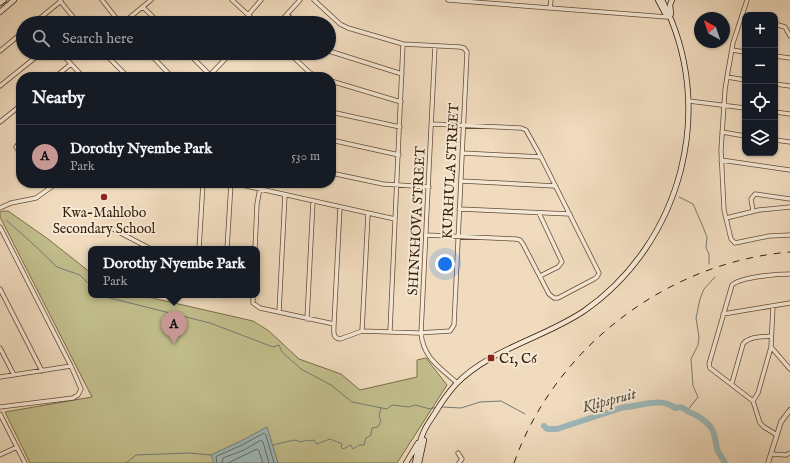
<!DOCTYPE html>
<meta charset="utf-8">
<style>
:root{--surface:#171b24;--page:#20242c;--text:#f1f3f6;--muted:#9ea1a6;--line:#363941;--accent:#c59692}
body{margin:0;font-family:"IM FELL English",serif;background:var(--page);color:var(--text)}
.controls{position:absolute;right:12px;top:12px;display:grid;overflow:hidden;border-radius:8px;box-shadow:0 1px 3px #0004}
.controls button{width:36px;height:36px;display:grid;place-items:center;padding:0;border:0;border-bottom:1px solid var(--line);background:var(--surface);color:var(--text);font:20px sans-serif}
.compass{position:absolute;left:694px;top:12px;width:36px;height:36px;border-radius:50%;background:var(--surface);box-shadow:0 1px 3px #0004;rotate:320deg}
.you{position:absolute;left:445px;top:264px;width:14px;height:14px;margin:-10px;border:3px solid #fff;border-radius:50%;background:#1a73e8;box-shadow:0 0 0 6px #1a73e833}
.badge{display:grid;place-items:center;width:26px;height:26px;border-radius:50%;background:var(--accent);color:#111;font-size:13px;font-weight:700}
.pin{position:absolute;translate:-50% -33px;filter:drop-shadow(0 1px 2px #0008)}
.pin::after{content:'';position:absolute;top:21px;width:14px;height:12px;background:inherit;clip-path:polygon(0 0,100% 0,50% 100%)}
.popup{position:absolute;left:88px;top:246px;width:172px;height:52px;box-sizing:border-box;display:grid;place-content:center;border-radius:8px;background:var(--surface);filter:drop-shadow(0 1px 3px #0005);font-size:13px;white-space:nowrap;color:var(--muted)}
.popup b{font-size:15px;color:var(--text)}
.popup::after{content:'';position:absolute;left:50%;top:100%;margin-left:-8px;border:8px solid transparent;border-top-color:var(--surface)}
.list{margin:0;padding:0;list-style:none}
h2{display:flex;justify-content:space-between;align-items:center;height:52px;margin:0;padding:0 16px;font-size:17px}
h2 small{font-size:13px;font-weight:400;color:var(--muted)}
.list li{display:grid;grid-template-columns:26px 1fr auto;gap:12px;align-items:center;box-sizing:border-box;height:64px;padding:0 16px;border-top:1px solid var(--line)}
.list b{display:block;font-size:15px;white-space:nowrap}
.list p{margin:0;font-size:13px;white-space:nowrap;color:var(--muted)}
.list em{font-size:13px;font-style:normal;color:var(--muted)}
.icon{flex:none;width:22px;height:22px;fill:none;stroke:currentColor;stroke-width:2;stroke-linecap:round;stroke-linejoin:round}
.map{position:relative;flex:none;width:790px;height:463px;overflow:hidden}
.search{position:absolute;background:var(--surface);box-shadow:0 1px 3px #0004;left:16px;top:16px;width:320px;height:44px;display:flex;align-items:center;gap:10px;box-sizing:border-box;padding:0 14px;border-radius:22px;color:var(--muted);font-size:15px}
.panel{position:absolute;background:var(--surface);box-shadow:0 1px 3px #0004;left:16px;top:72px;width:320px;height:116px;border-radius:16px}
.map>svg:first-child{display:block}
</style>
<div class="map">
<svg width="790" height="463" viewBox="0 0 790 463">
<rect width="100%" height="100%" fill="#f0dbbe"/>
<filter id="stains"><feTurbulence type="fractalNoise" baseFrequency=".005" numOctaves="4"/><feColorMatrix values="0 0 0 0 .2 0 0 0 0 .09 0 0 0 0 .02 0 0 0 .5 -.17"/></filter>
<radialGradient id="worn" r=".72"><stop offset=".6" stop-color="#630" stop-opacity="0"/><stop offset="1" stop-color="#630" stop-opacity=".3"/></radialGradient>
<path fill="#c2be8c" stroke="#7c6e4a" d="M3,211H8L48,239L91,273V295H139L253,321L269,331L299,359L341,374L360,390L417,377V360L426,358L447,385L397,463H30L5,412L92,397L0,217V212Z"/>
<path fill="#9db9ba" stroke="#737b73" d="M267,427L278,463H214L211,455L241,441Z"/>
<g fill="none" stroke-linecap="round" stroke-linejoin="round">
<path stroke="#696b61" stroke-width="1" d="M217,463L216,457L217,456L242,445L264,433L266,435L274,463
M222,463L223,458L244,450L261,440L263,442L269,463
M228,463L257,449L259,451L263,463"/>
<path stroke="#737b73" stroke-width="1" d="M679,197L693,204L701,222L707,237L706,248L709,254V264
M6,220L32,243L57,267L80,275L91,286
M104,295L106,297L210,323L273,347L279,345L282,352L301,369L331,385L352,402L387,409L392,405L409,407L415,405L430,409L437,407
M442,407L461,408L480,402L501,401L525,414
M687,411L698,397L693,386L691,359L698,345L699,337L696,318L700,299L704,289L715,277
M273,445L294,440L302,442L306,440L309,441L314,440L317,444L330,439L342,444L341,447L343,449L351,445L353,449L359,445H364L366,438L371,435L372,428L378,427L381,421L379,416L381,408
M126,463L136,455L189,453L211,455"/>
<path stroke="#9db9ba" stroke-width="6" d="M544,426L547,429H557L624,407C640,407 661,396 675,408C683,406 682,408 689,412C697,415 709,422 713,431C715,437 716,443 717,449C719,454 723,459 725,463"/>
<g stroke="#644c36" stroke-width="5">
<path id="minor" d="M102,0L120,23
M232,0L257,23
M314,0L340,24L348,28L403,44L460,47L464,48L467,52L454,325L450,331L418,333L362,331L340,339C332,338 334,331 334,324L340,207
M448,0L667,17
M747,0L733,43L727,77L725,90L721,150L724,210L731,239L735,243L769,236L790,235
M60,1L78,23
M143,7L159,23
M550,8L551,0
M248,15L261,0
M287,15L297,23
M34,23L61,1
M123,23L151,0
M279,23L300,0
M775,24L785,27L790,36
M435,46L421,333C423,358 440,367 457,383
M732,50L745,52
M0,51L23,32
M329,51L402,74
M61,53L83,77
M104,53L128,77
M149,53L172,77
M188,53L210,75L214,77
M289,53L309,72L317,77
M775,56L790,58
M55,77L71,64
M208,77L231,53
M727,77L745,80
M331,81L401,102
M775,84L790,86
M0,86L41,53
M689,101L745,108
M331,112L400,127
M775,112L790,114
M0,122L21,105
M722,132L745,136
M21,140L16,147L21,155
M331,140L399,155
M775,140L790,142
M462,153L541,157
M721,160L790,170
M331,173L383,184L429,187
M461,181L555,186
M233,183L395,219
M0,208L11,203L36,198L57,183
M459,209L570,214
M753,211L751,199L755,194L790,199
M539,213L562,262L558,267L540,276
M726,218L759,210L790,207
M0,227L71,366L81,389L78,395L73,398L0,407
M111,228L151,249
M426,235L516,239L520,240L523,244L549,294L554,298H558L594,279L597,277L599,273L541,157L526,130L521,128L432,124
M199,249L203,183
M227,249L231,183
M255,249L257,204L261,183
M0,289L42,371
M253,295V303L260,308L334,324
M279,312L285,195
M723,314L790,303
M307,319L313,201
M362,331L368,214
M390,331L403,44
M771,347L790,369
M0,348L14,375
M0,377L71,366
M732,383L743,344C749,336 763,337 771,336
M753,401L758,393L771,347L773,306
M0,414L25,463
M777,435L764,427L760,423L753,401L710,368L709,364L732,285C741,277 777,274 790,274
M458,453L462,459L459,463
M771,454L786,455L790,453
M0,455L17,447"/>
</g>
<g stroke="#644c36" stroke-width="5.5">
<path id="tertiary" d="M768,463L781,422L790,410"/>
</g>
<g stroke="#351d08" stroke-width="6">
<path id="secondary" d="M658,0L666,15
M0,3L4,0
M0,12L14,0
M671,14L670,5L672,0
M406,463L418,443
M415,463C417,451 420,439 425,429C428,423 432,418 435,413C441,403 448,393 456,384C490,349 544,338 584,311C682,243 718,107 662,0
M419,463L424,440"/>
</g>
<use href="#minor" stroke="#f5e8d5" stroke-width="3.5"/>
<use href="#tertiary" stroke="#f5e8d5" stroke-width="4"/>
<use href="#secondary" stroke="#f5e8d5" stroke-width="4.5"/>
<path stroke="#351d08" stroke-width="1" stroke-dasharray="7 7" stroke-linecap="butt" d="M514,463C555,347 668,262 790,252"/>
</g>
<g fill="#8f2418" stroke="#f5e8d5" stroke-width="1.5">
<circle cx="104" cy="197" r="4"/>
<rect x="487" y="354" width="8" height="8" rx="2"/>
</g>
<g text-anchor="middle" stroke-width="4" stroke-linejoin="round" paint-order="stroke">
<g font-size="14" fill="#351d08" stroke="#f5e8d5">
<text transform="translate(450 171) rotate(-87)" y="5">KURHULA STREET</text>
<text transform="translate(416 221) rotate(-87)" y="5">SHINKHOVA STREET</text>
</g>
<g font-size="14" fill="#351d08" stroke="#f5e8d5">
<text x="104" y="217">Kwa-Mahlobo<tspan x="104" dy="16">Secondary School</tspan></text>
<text x="499" y="363" text-anchor="start">C1, C6</text>
</g>
<g font-size="15" font-style="italic" fill="#544c3d" stroke="#f5e8d5">
<text transform="translate(609 400) rotate(-15)" y="5">Klipspruit</text>
</g>
</g>
<rect width="100%" height="100%" filter="url(#stains)"/>
<rect width="100%" height="100%" fill="url(#worn)"/>
</svg>
<div class="controls">
<button>+</button>
<button>−</button>
<button><svg class="icon" aria-label="locate" viewBox="0 0 24 24"><circle cx="12" cy="12" r="6"/><path d="M12 2v4M12 18v4M2 12h4M18 12h4"/></svg></button>
<button><svg class="icon" aria-label="layers" viewBox="0 0 24 24"><path d="M12 4l9 5-9 5-9-5zM3 14l9 5 9-5"/></svg></button>
</div>
<svg class="compass" viewBox="-18 -18 36 36"><path d="M0-13l5 13h-10z" fill="#e53935"/><path d="M0 13l5-13h-10z" fill="#9ea1a6"/></svg>
<div class="you"></div>
<div class="pin badge" style="left:174px;top:344px">A</div>
<div class="popup"><b>Dorothy Nyembe Park</b>Park</div>
<div class="search"><svg class="icon" aria-label="search" viewBox="0 0 24 24"><circle cx="10" cy="10" r="6"/><path d="M15 15l6 6"/></svg>Search here</div>
<section class="panel">
<h2>Nearby<small></small></h2>
<ul class="list">
<li><span class="badge">A</span><div><b>Dorothy Nyembe Park</b><p>Park</p></div><em>530 m</em></li>
</ul>
</section>
</div>
